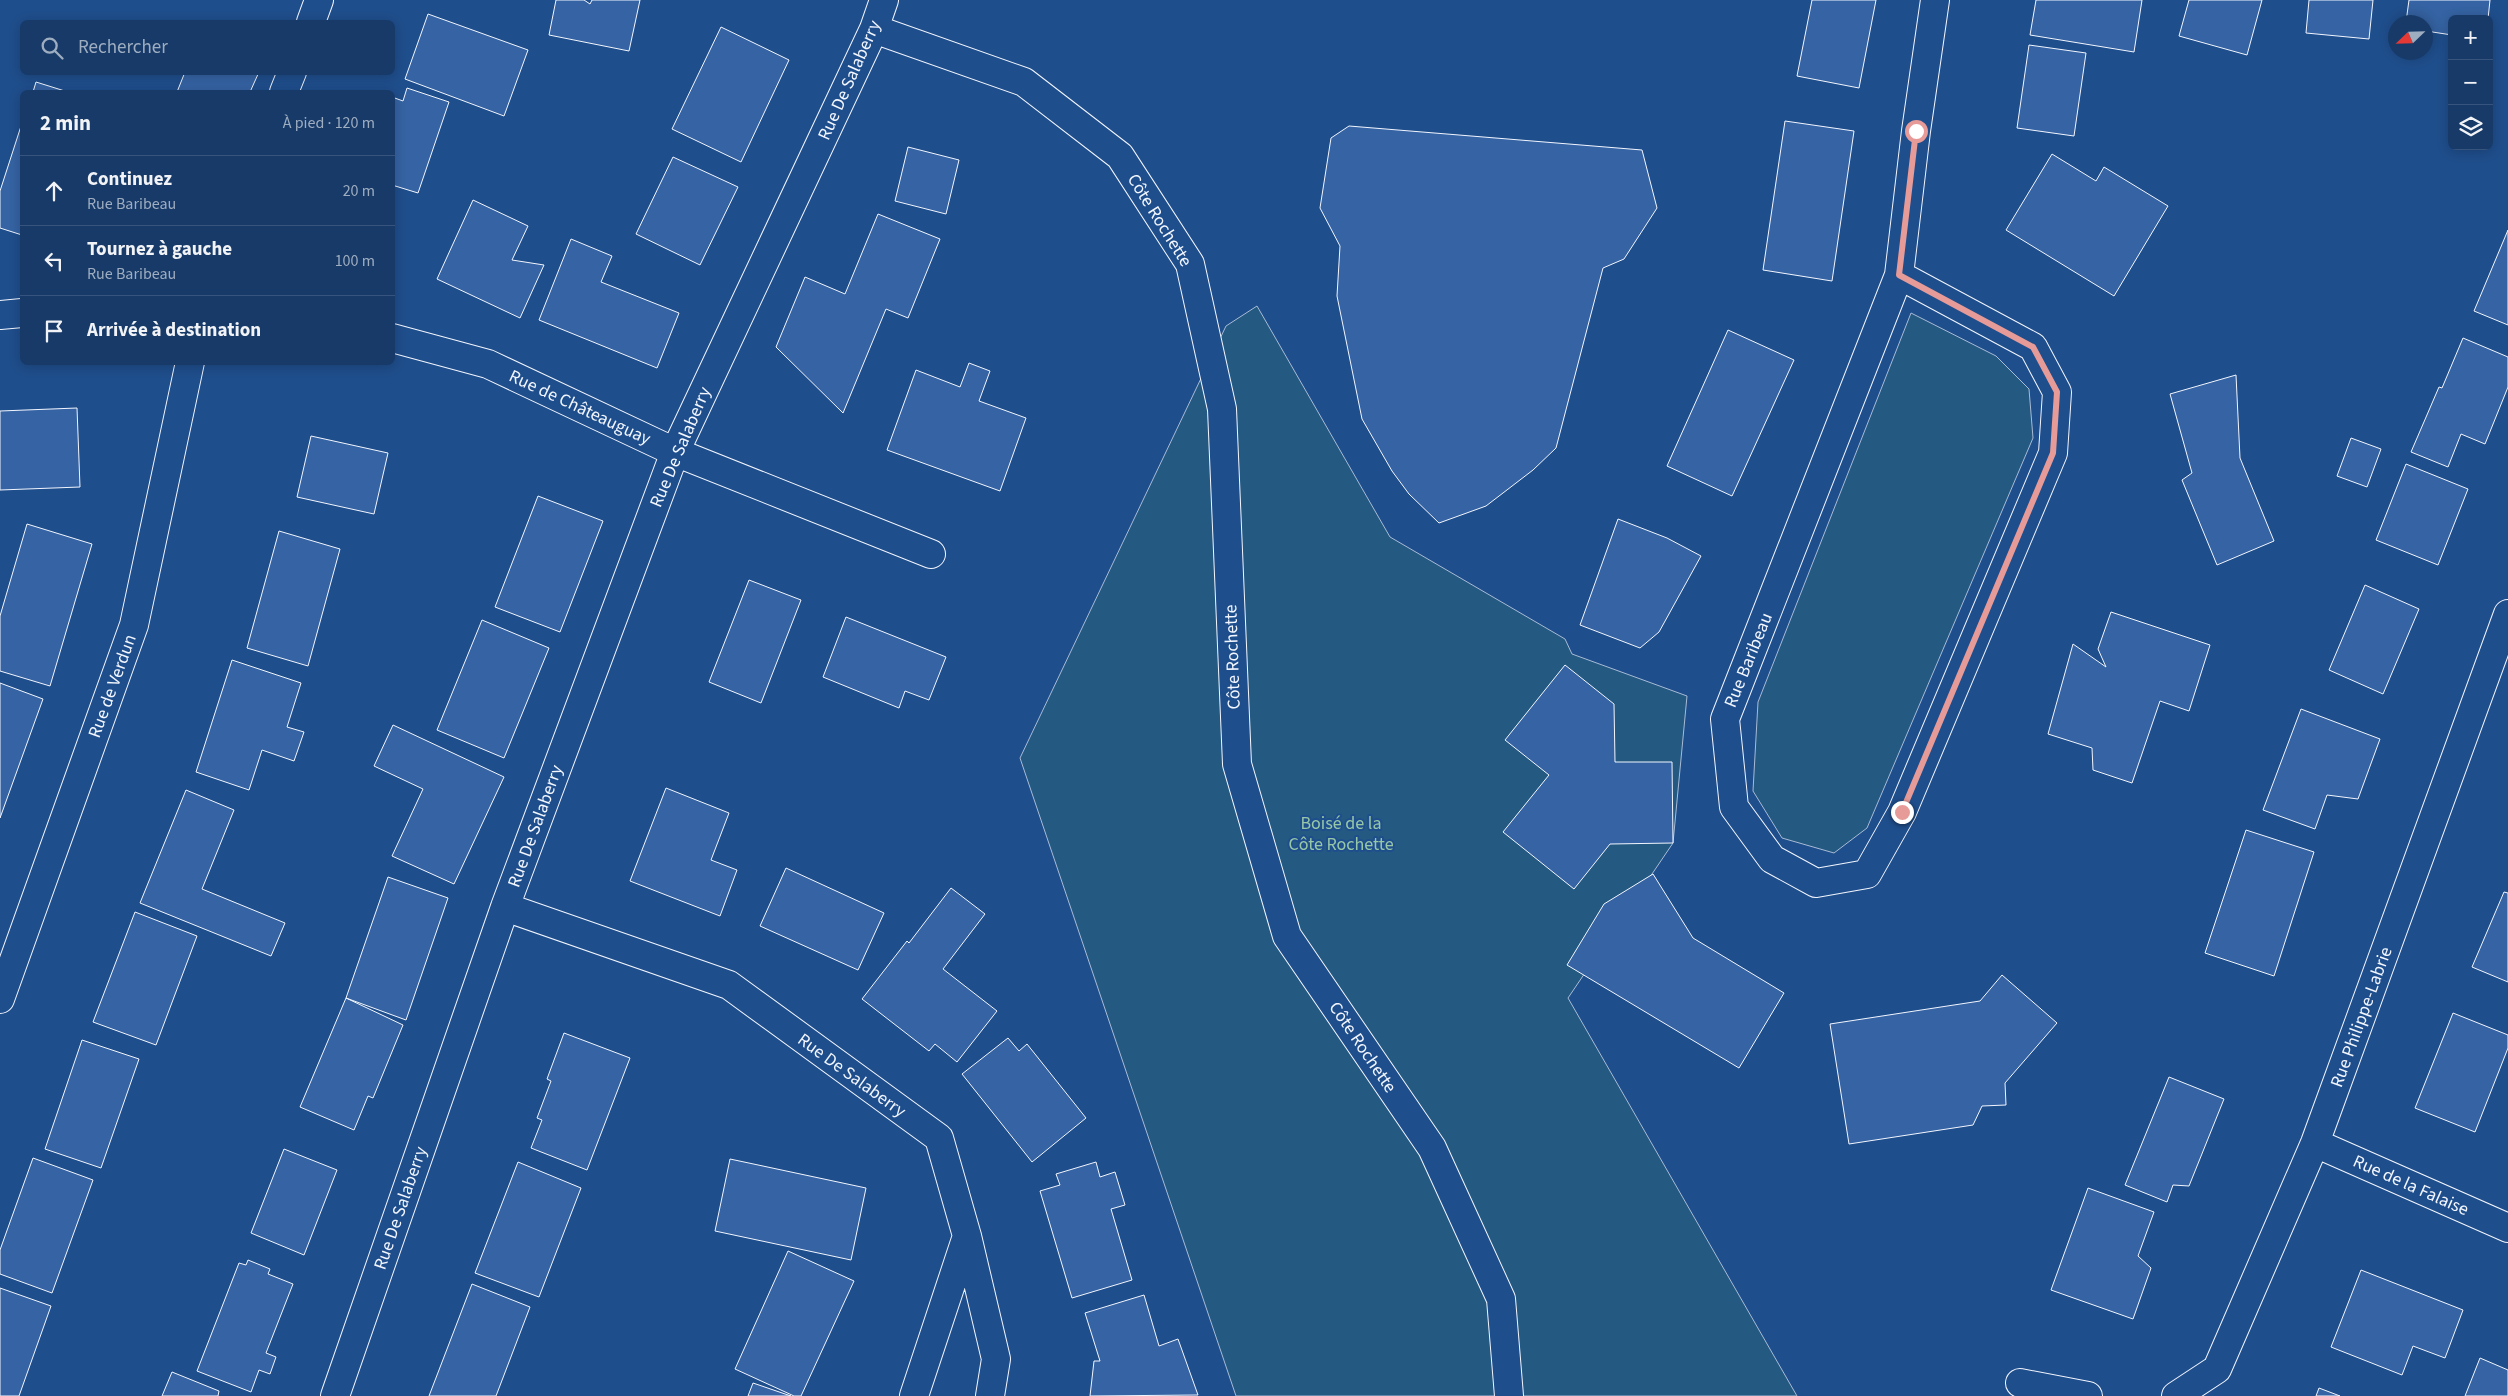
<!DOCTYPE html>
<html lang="fr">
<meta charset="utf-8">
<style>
:root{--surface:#173a69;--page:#20416f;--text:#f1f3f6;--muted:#9eadc0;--line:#36547d}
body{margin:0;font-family:"Source Sans 3",sans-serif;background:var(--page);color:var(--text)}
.controls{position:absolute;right:15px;top:15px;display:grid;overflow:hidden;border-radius:8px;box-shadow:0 2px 12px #0003}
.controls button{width:45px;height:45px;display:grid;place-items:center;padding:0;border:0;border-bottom:1px solid var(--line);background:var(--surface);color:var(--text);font:25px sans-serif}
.compass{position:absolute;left:2388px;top:15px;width:45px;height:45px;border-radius:50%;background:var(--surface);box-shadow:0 2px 12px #0003;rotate:247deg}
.stop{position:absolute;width:15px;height:15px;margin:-11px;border:4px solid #e69b98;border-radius:50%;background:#fff}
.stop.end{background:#e69b98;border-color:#fff;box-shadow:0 1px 5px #0008}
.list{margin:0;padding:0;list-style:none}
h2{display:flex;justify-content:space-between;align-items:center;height:65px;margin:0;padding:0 20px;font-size:21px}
h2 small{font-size:16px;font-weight:400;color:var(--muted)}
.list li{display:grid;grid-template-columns:32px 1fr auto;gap:15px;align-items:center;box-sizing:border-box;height:70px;padding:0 20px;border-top:1px solid var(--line)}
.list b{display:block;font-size:19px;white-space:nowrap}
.list p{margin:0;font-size:16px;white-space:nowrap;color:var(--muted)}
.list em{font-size:16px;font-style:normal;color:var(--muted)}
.icon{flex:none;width:28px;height:28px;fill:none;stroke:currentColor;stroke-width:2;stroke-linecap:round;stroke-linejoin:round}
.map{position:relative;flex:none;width:2508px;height:1396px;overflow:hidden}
.search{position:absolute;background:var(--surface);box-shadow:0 2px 12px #0003;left:20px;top:20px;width:375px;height:55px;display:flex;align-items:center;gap:12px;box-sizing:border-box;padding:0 18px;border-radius:8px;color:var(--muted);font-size:19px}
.panel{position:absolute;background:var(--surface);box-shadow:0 2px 12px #0003;left:20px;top:90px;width:375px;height:275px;border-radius:8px}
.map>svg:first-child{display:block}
</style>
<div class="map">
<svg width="2508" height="1396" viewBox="0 0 2508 1396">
<rect width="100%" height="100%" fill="#1f4e8c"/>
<path fill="#245a82" stroke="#a8bbd7" d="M1257,306L1390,537L1565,639L1572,654L1687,696L1673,843L1568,998L1797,1396H1236L1020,758L1226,326Z
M1911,313L1996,356L2029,389L2033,438L1867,828L1834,853L1782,838L1753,791L1758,702Z"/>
<path fill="#3563a3" stroke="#f2f6ff" d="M556,0H584L590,4L592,0H640L629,51L549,35Z
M1812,0H1876L1859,88L1797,76Z
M2036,0H2142L2134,52L2030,35Z
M2189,0H2262L2247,55L2179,36Z
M2309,0H2373L2369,39L2306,33Z
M2409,0H2490L2488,19H2452V35L2426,31V22H2406Z
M428,14L528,50L504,116L405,79Z
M721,27L789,60L741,162L672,129Z
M2029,45L2086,53L2074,136L2017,128Z
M185,72H259L250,92H177Z
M36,82L68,92H33Z
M407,88L449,102L418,193L392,185V97L403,101Z
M1785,121L1854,131L1832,281L1763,270Z
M22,123V235L0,228V191Z
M1349,126L1642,150L1657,208L1624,259L1603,268L1556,448L1533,470L1486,506L1439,523L1409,494L1392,471L1362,419L1337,296L1340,246L1320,208L1331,138Z
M908,147L959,160L946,214L895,201Z
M2052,154L2096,181L2104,167L2168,206L2114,296L2006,230Z
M673,157L738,187L700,265L636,234Z
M473,200L528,226L512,260L544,265L520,318L437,279Z
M878,214L940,239L908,318L886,309L843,413L776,347L805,277L845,294Z
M2508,230V325L2474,311Z
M571,239L612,256L601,282L679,313L657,368L539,320Z
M1728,330L1794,360L1732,496L1667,466Z
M2463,338L2508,357V387L2485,444L2461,434L2448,467L2411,452L2439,387L2442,388Z
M969,363L990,371L979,401L1026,418L1000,491L887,450L916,370L960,387Z
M2236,375L2240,458L2274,541L2217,565L2182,480L2192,473L2170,394Z
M77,408L80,487L0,490V411Z
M311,436L388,453L374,514L297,497Z
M2351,438L2381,449L2367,487L2337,476Z
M2406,464L2468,489L2438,565L2376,540Z
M538,496L603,521L560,632L495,607Z
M1618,519L1667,538L1701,556L1659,632L1640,648L1580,625Z
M27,524L92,544L50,686L0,671V616Z
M279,531L340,549L308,666L247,648Z
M749,580L801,600L761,703L709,682Z
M2365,585L2419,609L2383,694L2329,670Z
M2111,612L2210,645L2189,711L2160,701L2132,783L2093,770L2092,748L2048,734L2073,644L2106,667L2098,649Z
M846,617L946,657L929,700L905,691L899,708L823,677Z
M482,620L549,648L504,758L437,730Z
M232,660L301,683L287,727L304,732L294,761L262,750L249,790L196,772Z
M1565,665L1614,704L1615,762H1672L1673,843L1610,844L1574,889L1503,832L1549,775L1505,740Z
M0,683L43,699L0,818Z
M2301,709L2380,739L2358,799L2327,795L2315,829L2263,810Z
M393,725L504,777L454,884L392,856L423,789L374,766Z
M666,788L729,813L711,860L737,870L720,916L630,881Z
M186,790L234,810L202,889L285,923L271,956L140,903Z
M2246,830L2314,852L2274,976L2205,953Z
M786,868L884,913L858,970L760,926Z
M1653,874L1693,938L1784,993L1739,1068L1567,965L1604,904Z
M388,877L448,898L406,1020L346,998Z
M951,888L985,914L943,969L997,1011L957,1062L935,1044L929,1051L862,999L907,941L909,943Z
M2504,892L2508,893V982L2472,967Z
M135,912L197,936L156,1045L93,1022Z
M2002,975L2057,1023L2005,1083L2006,1105L1982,1106L1973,1125L1849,1144L1830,1024L1980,1001Z
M346,998L403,1025L373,1098L368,1096L354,1130L300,1107Z
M2453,1013L2508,1035V1048L2475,1132L2415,1108Z
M564,1033L630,1058L587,1170L531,1148L542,1120L537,1118L551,1081L547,1079Z
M1008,1038L1019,1051L1027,1044L1086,1118L1032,1162L962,1074Z
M82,1040L139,1059L101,1168L45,1149Z
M2169,1077L2224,1099L2189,1186L2173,1185L2167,1202L2125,1185Z
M284,1149L337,1170L304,1255L251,1233Z
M33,1158L93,1180L52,1293L0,1274V1250Z
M730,1159L866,1188L851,1260L715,1231Z
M518,1162L581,1188L539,1297L475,1273Z
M1096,1162L1100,1177L1115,1172L1125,1205L1111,1209L1132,1280L1072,1298L1040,1191L1060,1185L1056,1174Z
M2088,1188L2154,1212L2138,1256L2151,1268L2133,1319L2051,1290Z
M788,1251L854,1281L801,1396H794L735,1369Z
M248,1260L270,1269L268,1274L293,1284L266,1353L276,1357L270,1374L259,1370L251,1392L197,1371L239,1263L246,1265Z
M2361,1270L2463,1310L2445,1358L2413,1346L2402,1375L2331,1347Z
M472,1284L530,1307L496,1396H429Z
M0,1288L51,1306L19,1396H0Z
M1144,1295L1159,1346L1178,1339L1198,1395L1090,1396L1094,1361H1100L1085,1313Z
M2480,1358L2508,1370V1396H2465Z
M172,1372L219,1391L218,1396H162Z
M753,1383L791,1396H748Z
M2319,1388L2340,1396H2316Z"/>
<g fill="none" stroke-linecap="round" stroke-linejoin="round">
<g stroke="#f2f6ff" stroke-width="30">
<path id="minor" d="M311,22L319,0
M874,29L1024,82L1120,156L1190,264L1222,409L1237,764L1287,936L1432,1148L1501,1299L1509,1396
M284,92L292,72
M1899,275L2033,347L2057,392L2053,453L1902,812L1867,874L1816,883L1772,859L1734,807L1725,719L1899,275L1916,131L1935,0
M0,315L22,313
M392,338L488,364L675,452L931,554
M505,907L729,985L939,1138L967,1236L996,1359L990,1396
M0,999L134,625L190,362
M2315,1143L2508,1228
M2020,1383L2088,1396
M335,1396L505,907L675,452L874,29L884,0
M914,1396L967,1236
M2176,1396L2217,1369L2315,1143L2508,614"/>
</g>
<use href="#minor" stroke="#1f4e8c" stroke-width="28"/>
</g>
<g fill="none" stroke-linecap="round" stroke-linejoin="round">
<path stroke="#e69b98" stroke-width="6" d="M1902,812L2053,453L2057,392L2033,347L1899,275L1916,131"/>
</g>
<g text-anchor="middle" stroke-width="4" stroke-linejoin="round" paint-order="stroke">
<g font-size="18" fill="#f2f6ff" stroke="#1f4e8c">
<text transform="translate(849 80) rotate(-66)" y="6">Rue De Salaberry</text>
<text transform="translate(1160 220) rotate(58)" y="6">Côte Rochette</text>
<text transform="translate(580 407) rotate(25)" y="6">Rue de Châteauguay</text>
<text transform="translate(680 447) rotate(-67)" y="6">Rue De Salaberry</text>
<text transform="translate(1232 657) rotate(-92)" y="6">Côte Rochette</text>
<text transform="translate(1748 660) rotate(-68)" y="6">Rue Baribeau</text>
<text transform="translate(112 686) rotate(-70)" y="6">Rue de Verdun</text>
<text transform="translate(535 826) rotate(-70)" y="6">Rue De Salaberry</text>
<text transform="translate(2361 1017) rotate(-70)" y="6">Rue Philippe-Labrie</text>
<text transform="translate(1363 1047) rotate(56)" y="6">Côte Rochette</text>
<text transform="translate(852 1075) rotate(36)" y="6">Rue De Salaberry</text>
<text transform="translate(2411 1185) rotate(24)" y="6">Rue de la Falaise</text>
<text transform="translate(400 1208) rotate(-71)" y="6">Rue De Salaberry</text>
</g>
<g font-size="18" fill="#97c8a6" stroke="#1f4e8c">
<text x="1341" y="829">Boisé de la<tspan x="1341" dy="21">Côte Rochette</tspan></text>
</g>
</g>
</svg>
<div class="controls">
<button>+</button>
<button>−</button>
<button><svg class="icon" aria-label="layers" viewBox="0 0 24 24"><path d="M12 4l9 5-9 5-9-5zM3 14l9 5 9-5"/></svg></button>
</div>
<svg class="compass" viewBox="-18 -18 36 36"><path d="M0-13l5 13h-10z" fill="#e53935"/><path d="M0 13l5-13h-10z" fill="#9eadc0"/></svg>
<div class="stop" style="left:1916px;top:131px"></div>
<div class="stop end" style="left:1902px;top:812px"></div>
<div class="search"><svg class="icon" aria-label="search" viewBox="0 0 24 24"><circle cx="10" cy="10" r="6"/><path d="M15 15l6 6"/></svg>Rechercher</div>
<section class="panel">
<h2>2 min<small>À pied · 120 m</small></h2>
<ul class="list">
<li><svg class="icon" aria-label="ahead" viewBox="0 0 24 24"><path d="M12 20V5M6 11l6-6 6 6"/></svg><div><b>Continuez</b><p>Rue Baribeau</p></div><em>20 m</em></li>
<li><svg class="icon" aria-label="left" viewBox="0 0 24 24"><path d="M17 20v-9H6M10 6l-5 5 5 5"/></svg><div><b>Tournez à gauche</b><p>Rue Baribeau</p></div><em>100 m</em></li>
<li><svg class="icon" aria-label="arrive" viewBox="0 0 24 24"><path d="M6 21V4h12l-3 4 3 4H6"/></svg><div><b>Arrivée à destination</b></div></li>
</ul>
</section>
</div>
